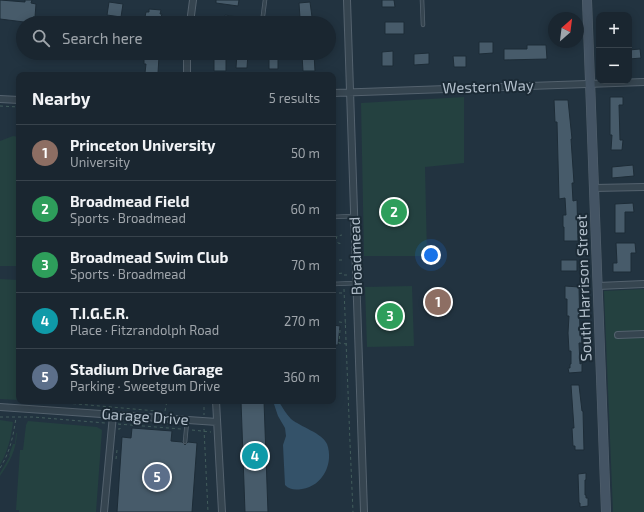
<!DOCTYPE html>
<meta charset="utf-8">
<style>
:root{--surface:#1a2630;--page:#27323c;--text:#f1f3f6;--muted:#9fa5ab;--line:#38434c;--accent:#b45309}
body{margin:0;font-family:"Exo 2",sans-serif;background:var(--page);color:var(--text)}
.controls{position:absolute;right:12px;top:12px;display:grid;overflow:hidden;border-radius:8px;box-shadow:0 2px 10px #0003}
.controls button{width:36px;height:36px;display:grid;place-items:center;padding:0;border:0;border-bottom:1px solid var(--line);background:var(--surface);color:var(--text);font:20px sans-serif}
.compass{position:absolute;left:548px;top:12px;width:36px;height:36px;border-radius:50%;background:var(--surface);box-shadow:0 2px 10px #0003;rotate:28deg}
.you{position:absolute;left:431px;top:255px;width:14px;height:14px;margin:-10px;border:3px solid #fff;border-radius:50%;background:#1a73e8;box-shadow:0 0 0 6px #1a73e833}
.badge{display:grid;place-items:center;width:26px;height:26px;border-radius:50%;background:var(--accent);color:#fff;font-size:13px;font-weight:700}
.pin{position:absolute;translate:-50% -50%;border:2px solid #fff;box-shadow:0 1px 4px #0006}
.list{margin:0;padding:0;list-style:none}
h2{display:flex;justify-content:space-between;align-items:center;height:52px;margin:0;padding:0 16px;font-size:17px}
h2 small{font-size:13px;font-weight:400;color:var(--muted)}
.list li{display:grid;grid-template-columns:26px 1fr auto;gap:12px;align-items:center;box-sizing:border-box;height:56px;padding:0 16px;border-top:1px solid var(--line)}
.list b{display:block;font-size:15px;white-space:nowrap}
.list p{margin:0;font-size:13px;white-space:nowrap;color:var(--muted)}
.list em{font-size:13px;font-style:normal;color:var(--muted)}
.icon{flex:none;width:22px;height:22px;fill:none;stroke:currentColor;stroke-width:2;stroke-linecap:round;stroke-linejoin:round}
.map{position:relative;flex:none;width:644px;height:512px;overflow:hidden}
.search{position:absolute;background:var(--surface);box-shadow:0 2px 10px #0003;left:16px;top:16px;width:320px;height:44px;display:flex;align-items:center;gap:10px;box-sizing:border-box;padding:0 14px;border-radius:22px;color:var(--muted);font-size:15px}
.panel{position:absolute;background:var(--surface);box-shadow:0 2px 10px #0003;left:16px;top:72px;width:320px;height:332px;border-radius:8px}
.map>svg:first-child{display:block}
</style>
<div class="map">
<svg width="644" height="512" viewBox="0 0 644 512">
<rect width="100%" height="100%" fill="#223340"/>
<path fill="#244140" d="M464,97V163L425,167L427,256H364L361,103Z
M13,136L19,137V266H0V141Z
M0,279L19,280V400L0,399Z
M412,286L414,346L367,347L365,287Z
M644,289V512H613L604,291Z
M0,420L13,422C11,438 8,451 0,465Z
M28,421L97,427L102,430L96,512H19V510H16L20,450H23L26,425Z
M16,433H17C16,450 10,462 0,476V473L10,456L9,455L13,444H15Z"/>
<path fill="#345269" d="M385,308H395L396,330H386Z
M276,402H279C283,408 286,414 291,419C301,427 322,433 327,444C334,463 323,486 302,489C295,490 290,490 285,485L283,445L286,436L285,428L278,416L274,404Z"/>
<path fill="#475b6a" stroke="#1d2c37" d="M0,0L25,2V0H32L31,3L36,4L35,17H33L32,23L0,19Z
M216,0H239L238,6L216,3Z
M382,0H394L395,7H382Z
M109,2L123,4L121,17L107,15Z
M310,2L312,17L300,18L299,3Z
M149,9L161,10L160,14H162L159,23H147L148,18L145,17L146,12H149Z
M225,15L237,17L236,23H224Z
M385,22H404V34H385Z
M479,42H493V53L479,54Z
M527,45H546L547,59L504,60V49H527Z
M640,49L641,58L629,59V50Z
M393,51V66H382V52Z
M237,53H248L247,68H236Z
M269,53H278V69H269Z
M429,53V64L414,65V54Z
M314,54L315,71H303L302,55Z
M146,55L159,56L158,73H145L146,64H144V59H146Z
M214,55H226V71H214Z
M453,56H466V67H454Z
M610,97H623V105H619L620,140H623L622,150H611L612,135H610Z
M554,100H568L572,139H571L574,183H572L573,201L577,200L578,241H564V227H563V215H566L565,198L559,199L557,122H555Z
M633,165L634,176L612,178V167Z
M633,203L634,212H625V233H615V204Z
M616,243H635L636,253H631V272H613V263H617Z
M561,260H577V271H561Z
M565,286L579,287L580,333H581L582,343H579L580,364L582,363V372L569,373L568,368H570V364H571V351H569L568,333L569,316H567V299H565Z
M333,325L340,326L338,345H333Z
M571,385H579L582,411H583L584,450H575V446H573L572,428H574Z
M241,401H264L268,512H245Z
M132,428L172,431L171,441L182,442L185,445L188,442L197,443L192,512H117L122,437L131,438Z
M586,473V480H585V495H586V498H588V506L580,507V503H579L578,474Z"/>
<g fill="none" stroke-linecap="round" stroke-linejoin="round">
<g stroke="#54626e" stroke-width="4.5">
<path id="lane" d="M422,0L423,25
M262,23L265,0
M333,217L354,216
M333,284L357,283
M185,442L187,421"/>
</g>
<g stroke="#54626e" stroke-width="8">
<path id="street" d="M347,0L364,512
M190,23L193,0
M187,53V75
M333,93L644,82
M0,99L19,100
M594,188L644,187
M598,286L644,284
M618,335L644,334
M216,401L222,512
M0,407L217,422
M104,512L113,415"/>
</g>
<g stroke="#54626e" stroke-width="10">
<path id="secondary" d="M587,0L606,512"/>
</g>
<path stroke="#425d5c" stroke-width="1" stroke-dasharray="3 3" stroke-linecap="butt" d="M0,106L19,107
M336,239L337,236L342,235
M333,240H336L338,243L343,244
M333,260H343
M333,274L344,273
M344,275H349
M344,289L350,443L353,512
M333,293H344
M333,311L335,315L333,321
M333,321L346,323
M340,330L339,343L347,344
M204,401V415
M55,402L156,411
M165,411L167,401
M0,417H33L105,423
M118,424L181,429
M118,429H120V424
M204,429L208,512
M192,430L211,432
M116,459L117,450
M0,468C10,452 13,437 16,418"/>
<use href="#lane" stroke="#364550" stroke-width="3"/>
<use href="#street" stroke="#364550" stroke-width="6"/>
<use href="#secondary" stroke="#445464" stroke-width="9"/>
</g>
<g text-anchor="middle" stroke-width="4" stroke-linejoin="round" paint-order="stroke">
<g font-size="15" fill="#b2bfcb" stroke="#1b2a35">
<text transform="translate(488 87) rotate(-2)" y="5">Western Way</text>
<text transform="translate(356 256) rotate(-92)" y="5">Broadmead</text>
<text transform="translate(584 288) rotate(-92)" y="5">South Harrison Street</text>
<text transform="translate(145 417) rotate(4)" y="5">Garage Drive</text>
</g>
</g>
</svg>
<div class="controls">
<button>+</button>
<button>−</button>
</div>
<svg class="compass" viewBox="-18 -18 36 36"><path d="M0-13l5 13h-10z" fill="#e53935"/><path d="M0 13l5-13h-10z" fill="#9fa5ab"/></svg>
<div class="you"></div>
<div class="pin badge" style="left:438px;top:302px;background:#8d6e63">1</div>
<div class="pin badge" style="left:394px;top:212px;background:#2e9e5b">2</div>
<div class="pin badge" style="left:390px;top:316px;background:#2e9e5b">3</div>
<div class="pin badge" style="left:255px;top:456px;background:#0f9aa8">4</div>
<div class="pin badge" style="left:157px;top:477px;background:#5c6f8a">5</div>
<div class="search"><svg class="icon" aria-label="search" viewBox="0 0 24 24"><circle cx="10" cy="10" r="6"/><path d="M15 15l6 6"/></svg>Search here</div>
<section class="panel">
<h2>Nearby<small>5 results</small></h2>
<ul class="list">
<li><span class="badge" style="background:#8d6e63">1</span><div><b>Princeton University</b><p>University</p></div><em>50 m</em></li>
<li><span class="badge" style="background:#2e9e5b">2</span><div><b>Broadmead Field</b><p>Sports · Broadmead</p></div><em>60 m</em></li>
<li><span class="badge" style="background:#2e9e5b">3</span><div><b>Broadmead Swim Club</b><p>Sports · Broadmead</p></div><em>70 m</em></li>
<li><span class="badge" style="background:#0f9aa8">4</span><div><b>T.I.G.E.R.</b><p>Place · Fitzrandolph Road</p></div><em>270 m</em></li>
<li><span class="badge" style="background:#5c6f8a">5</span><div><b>Stadium Drive Garage</b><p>Parking · Sweetgum Drive</p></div><em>360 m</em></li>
</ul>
</section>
</div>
